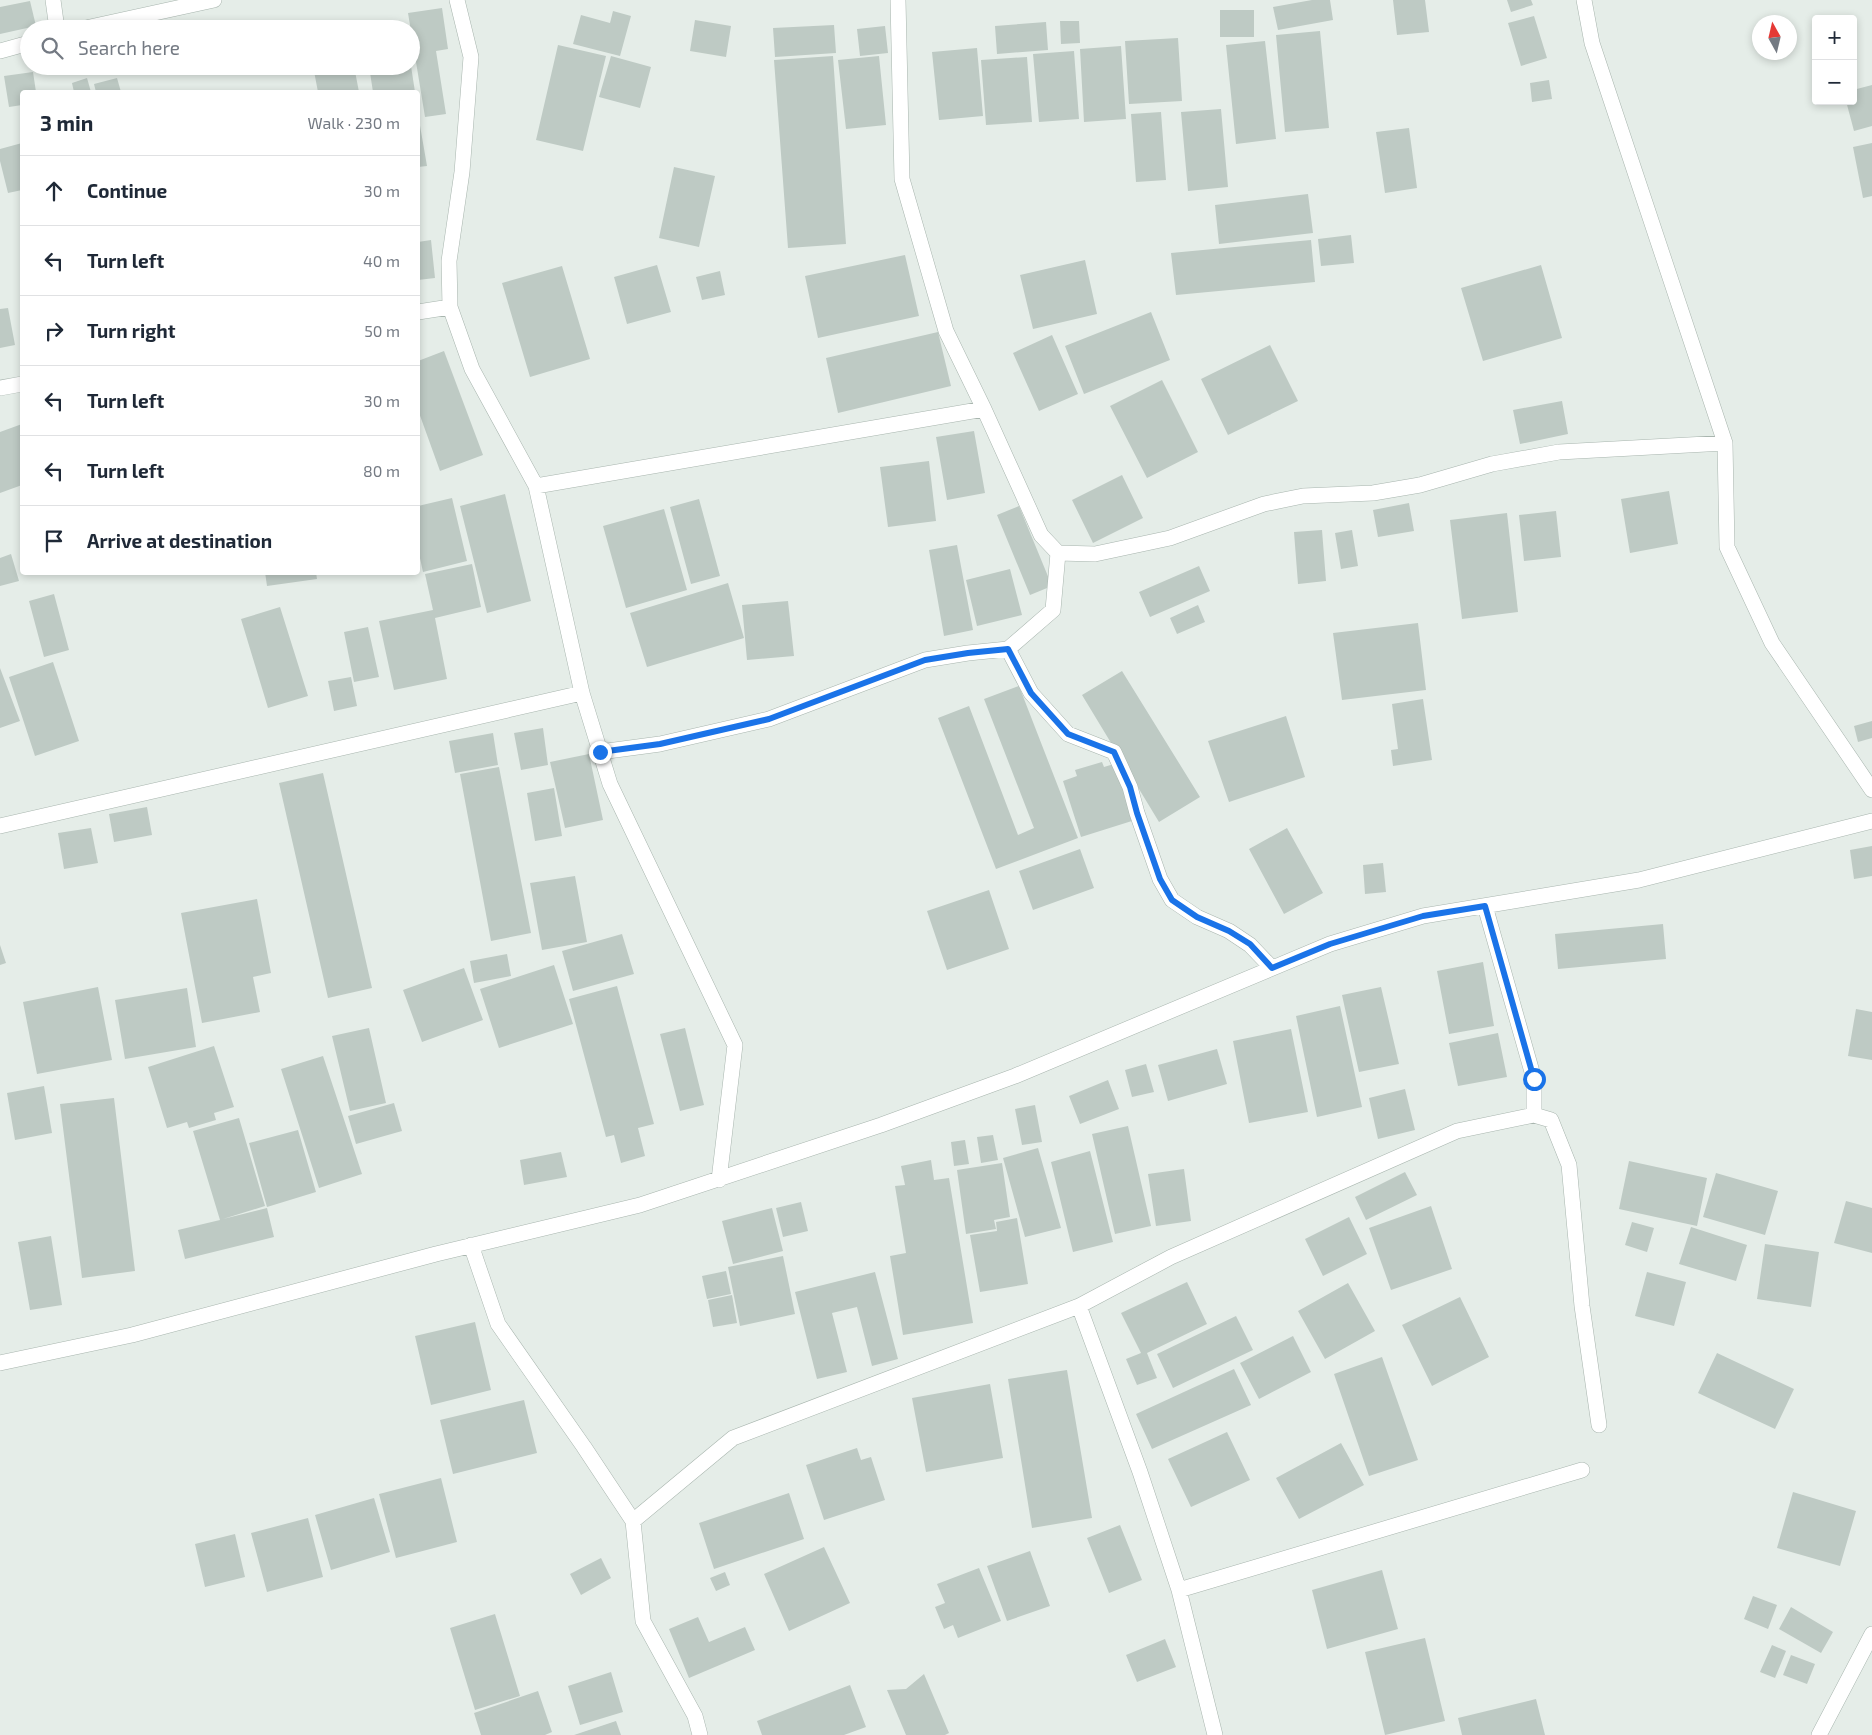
<!DOCTYPE html>
<meta charset="utf-8">
<style>
:root{--surface:#fff;--page:#f6f6f7;--text:#1f2937;--muted:#747a83;--line:#e0e1e3}
body{margin:0;font-family:"Exo 2",sans-serif;background:var(--page);color:var(--text)}
.controls{position:absolute;right:15px;top:15px;display:grid;overflow:hidden;border-radius:5px;box-shadow:0 2px 8px #0003}
.controls button{width:45px;height:45px;display:grid;place-items:center;padding:0;border:0;border-bottom:1px solid var(--line);background:var(--surface);color:var(--text);font:25px sans-serif}
.compass{position:absolute;left:1752px;top:15px;width:45px;height:45px;border-radius:50%;background:var(--surface);box-shadow:0 2px 8px #0003;rotate:352deg}
.stop{position:absolute;width:15px;height:15px;margin:-11px;border:4px solid #1a73e8;border-radius:50%;background:#fff}
.stop.end{background:#1a73e8;border-color:#fff;box-shadow:0 1px 5px #0008}
.list{margin:0;padding:0;list-style:none}
h2{display:flex;justify-content:space-between;align-items:center;height:65px;margin:0;padding:0 20px;font-size:21px}
h2 small{font-size:16px;font-weight:400;color:var(--muted)}
.list li{display:grid;grid-template-columns:32px 1fr auto;gap:15px;align-items:center;box-sizing:border-box;height:70px;padding:0 20px;border-top:1px solid var(--line)}
.list b{display:block;font-size:19px;white-space:nowrap}
.list em{font-size:16px;font-style:normal;color:var(--muted)}
.icon{flex:none;width:28px;height:28px;fill:none;stroke:currentColor;stroke-width:2;stroke-linecap:round;stroke-linejoin:round}
.map{position:relative;flex:none;width:1872px;height:1735px;overflow:hidden}
.search{position:absolute;background:var(--surface);box-shadow:0 2px 8px #0003;left:20px;top:20px;width:400px;height:55px;display:flex;align-items:center;gap:12px;box-sizing:border-box;padding:0 18px;border-radius:28px;color:var(--muted);font-size:19px}
.panel{position:absolute;background:var(--surface);box-shadow:0 2px 8px #0003;left:20px;top:90px;width:400px;height:485px;border-radius:5px}
.map>svg:first-child{display:block}
</style>
<div class="map">
<svg width="1872" height="1735" viewBox="0 0 1872 1735">
<rect width="100%" height="100%" fill="#e5ede8"/>
<path fill="#becac4" d="M1312,0H1330L1333,20L1278,30L1273,7Z
M1393,0H1425L1429,32L1397,35Z
M1507,0H1531L1533,5L1511,12Z
M30,1L36,26L0,34V7Z
M442,8L448,49L436,51L446,114L425,117L408,13Z
M1220,10H1254V37H1220Z
M613,11L631,16L620,56L573,44L581,15L610,23Z
M1534,16L1547,58L1521,66L1508,23Z
M695,20L731,26L726,57L690,51Z
M1060,21H1079L1080,43L1061,44Z
M346,22L347,29H312V28Z
M1046,22L1048,50L997,54L995,26Z
M834,25L836,53L775,57L773,28Z
M885,26L888,53L860,56L857,29Z
M1320,31L1329,128L1285,132L1276,35Z
M1178,38L1182,101L1129,104L1125,41Z
M1265,41L1276,139L1236,144L1226,45Z
M558,45L606,56L583,151L536,140Z
M1121,46L1126,119L1084,122L1080,49Z
M977,48L983,116L939,120L932,52Z
M1074,51L1079,119L1039,122L1033,54Z
M611,56L651,67L640,108L599,97Z
M833,56L846,244L788,248L774,60Z
M879,56L886,125L846,129L838,60Z
M1027,57L1032,122L986,125L981,60Z
M313,66H354L359,92H318Z
M369,66H411L415,92H373Z
M33,72L36,92H22V105L9,107L4,76Z
M87,78L91,92H74L72,83Z
M117,78L121,92H96L94,84Z
M1549,80L1552,99L1532,102L1530,83Z
M1872,85V126L1854,131L1846,101H1853V90Z
M1221,109L1228,187L1188,191L1181,112Z
M1161,112L1166,180L1136,182L1131,114Z
M418,114L427,166L418,167Z
M1409,128L1417,188L1385,193L1376,132Z
M22,143V190L8,193L0,161V149Z
M1872,143V196L1863,198L1853,147Z
M674,167L715,176L699,247L659,238Z
M1308,194L1313,233L1219,244L1215,205Z
M1351,235L1354,263L1321,266L1318,239Z
M431,240L435,278L418,280V242Z
M1311,240L1315,282L1176,295L1171,253Z
M905,255L919,316L818,338L805,276Z
M1085,260L1097,314L1033,329L1020,275Z
M657,265L671,312L627,324L614,277Z
M1541,265L1562,338L1483,361L1461,288Z
M562,266L590,359L530,377L502,283Z
M720,271L725,295L702,300L696,277Z
M8,308L15,345L0,348V309Z
M1151,312L1170,360L1084,394L1065,346Z
M938,332L951,386L838,413L826,358Z
M1052,335L1078,394L1039,411L1013,353Z
M1270,345L1298,401L1228,435L1201,379Z
M444,351L483,455L440,471L418,410V361Z
M1162,380L1198,452L1147,478L1110,406Z
M1562,401L1568,434L1520,444L1513,410Z
M22,424V485L0,493V432Z
M974,431L985,493L947,500L936,437Z
M929,461L936,521L888,527L880,467Z
M1122,475L1143,518L1093,543L1072,500Z
M1669,491L1678,544L1630,553L1621,499Z
M505,494L531,601L487,613L460,506Z
M452,498L467,561L423,572L418,549V506Z
M699,499L720,576L691,584L670,507Z
M1409,503L1414,531L1378,537L1373,510Z
M1019,506L1052,586L1030,595L997,515Z
M664,509L687,590L626,608L603,526Z
M1556,511L1561,557L1524,561L1519,515Z
M1507,513L1518,612L1462,619L1450,520Z
M1322,530L1326,581L1298,584L1294,532Z
M1352,530L1358,566L1341,569L1335,533Z
M957,545L973,630L944,636L929,550Z
M11,554L19,581L0,586V558Z
M472,564L481,607L435,618L447,679L394,690L379,621L433,610L425,574Z
M1199,566L1210,591L1150,617L1139,592Z
M1010,569L1022,615L977,626L966,580Z
M265,572H316L317,579L267,586Z
M728,583L744,638L647,667L630,613Z
M54,594L69,650L44,657L29,601Z
M788,601L794,656L747,660L742,605Z
M1198,605L1205,622L1177,634L1170,618Z
M280,607L308,696L268,708L241,619Z
M1418,623L1426,690L1342,700L1333,633Z
M368,627L379,677L354,682L344,632Z
M53,662L79,741L35,756L9,677Z
M0,668L20,721L0,728Z
M1122,671L1200,797L1159,822L1082,695Z
M351,677L357,706L334,711L328,681Z
M1019,686L1078,838L996,869L938,718L969,706L1018,835L1034,828L984,699Z
M1423,699L1432,760L1393,766L1391,750L1398,749L1392,704Z
M1286,716L1305,777L1229,802L1208,741Z
M1872,721V738L1858,742L1854,726Z
M543,728L548,765L521,770L514,733Z
M493,733L498,765L455,773L449,741Z
M589,754L603,820L565,828L550,762Z
M1102,762L1104,767L1117,763L1135,820L1081,837L1063,781L1077,776L1075,770Z
M499,767L531,933L491,941L460,774Z
M323,773L372,988L328,998L279,783Z
M554,788L562,836L535,841L527,793Z
M147,807L152,835L114,842L109,814Z
M91,828L98,863L64,869L58,833Z
M1287,828L1323,893L1284,914L1249,849Z
M1872,846V876L1854,879L1850,850Z
M1080,849L1094,888L1033,910L1019,871Z
M1383,863L1386,892L1365,894L1363,865Z
M575,876L587,942L542,950L530,883Z
M989,890L1009,949L947,970L927,911Z
M257,899L271,973L253,977L260,1012L202,1023L181,913Z
M1663,924L1666,959L1558,969L1555,934Z
M622,934L634,974L573,991L562,951Z
M0,945L6,963L0,965Z
M507,954L511,976L474,983L470,961Z
M1483,962L1494,1026L1449,1034L1437,971Z
M554,965L573,1024L499,1048L480,989Z
M464,968L483,1020L422,1042L403,990Z
M617,986L654,1124L638,1128L645,1156L621,1163L614,1135L606,1137L569,999Z
M98,987L112,1060L37,1074L23,1002Z
M1381,987L1399,1064L1359,1072L1342,995Z
M187,988L196,1047L125,1059L115,1000Z
M1340,1006L1362,1107L1317,1117L1296,1016Z
M1856,1009L1872,1012V1060L1848,1056Z
M369,1028L386,1103L350,1111L332,1036Z
M685,1028L704,1105L680,1111L660,1034Z
M1291,1029L1308,1112L1249,1123L1233,1041Z
M1498,1033L1507,1077L1458,1086L1449,1043Z
M214,1046L234,1107L214,1113L216,1120L189,1128L187,1122L167,1128L148,1067Z
M1217,1049L1227,1084L1168,1101L1158,1065Z
M323,1056L362,1174L319,1188L281,1069Z
M1146,1064L1154,1092L1132,1097L1125,1070Z
M1108,1080L1119,1109L1080,1124L1069,1096Z
M44,1086L52,1133L15,1140L7,1093Z
M1405,1089L1415,1130L1378,1139L1369,1098Z
M114,1098L135,1271L82,1278L60,1104Z
M394,1103L402,1131L356,1144L348,1116Z
M1035,1105L1042,1142L1022,1145L1015,1109Z
M239,1118L265,1206L223,1219L267,1208L274,1237L185,1259L178,1230L220,1220L193,1131Z
M1128,1126L1151,1226L1115,1234L1092,1134Z
M298,1130L316,1192L267,1207L249,1143Z
M993,1135L998,1160L981,1163L977,1137Z
M965,1140L969,1164L954,1166L951,1142Z
M1038,1148L1061,1228L1025,1237L1003,1158Z
M1090,1151L1113,1242L1073,1252L1051,1162Z
M561,1152L567,1177L524,1185L520,1160Z
M931,1160L934,1180L949,1178L973,1323L903,1335L890,1256L906,1253L895,1186L905,1185L901,1166Z
M1629,1161L1707,1178L1697,1226L1619,1209Z
M1002,1163L1010,1217L994,1220L996,1229L966,1234L957,1170Z
M1184,1169L1191,1221L1156,1226L1148,1174Z
M1405,1172L1417,1195L1366,1220L1355,1197Z
M1716,1173L1778,1191L1765,1235L1703,1217Z
M1846,1201L1872,1208V1253L1834,1243Z
M801,1202L808,1231L783,1237L776,1208Z
M1431,1206L1452,1269L1391,1290L1369,1228Z
M772,1208L783,1251L733,1264L722,1221Z
M1349,1217L1367,1254L1323,1276L1305,1239Z
M1017,1218L1028,1284L980,1292L970,1235L997,1231L996,1222Z
M1632,1222L1654,1228L1647,1252L1625,1245Z
M1691,1227L1747,1245L1736,1281L1679,1264Z
M51,1236L62,1305L30,1310L18,1242Z
M1765,1244L1819,1252L1811,1307L1757,1299Z
M783,1256L795,1314L740,1326L728,1267Z
M726,1271L731,1294L707,1299L702,1276Z
M875,1272L898,1359L872,1366L857,1307L832,1313L847,1372L817,1379L795,1292Z
M1647,1272L1686,1282L1674,1326L1635,1316Z
M1187,1282L1207,1324L1147,1353L1157,1378L1137,1385L1126,1359L1141,1353L1121,1313Z
M1348,1283L1375,1331L1325,1359L1298,1311Z
M732,1295L737,1323L713,1327L708,1300Z
M1460,1297L1489,1357L1432,1386L1402,1325Z
M1236,1316L1253,1350L1173,1388L1157,1354Z
M475,1322L491,1390L431,1405L415,1336Z
M1293,1336L1311,1372L1259,1399L1240,1363Z
M1717,1353L1794,1389L1775,1429L1698,1393Z
M1382,1357L1418,1460L1369,1476L1334,1374Z
M1234,1369L1251,1405L1152,1449L1136,1414Z
M1067,1370L1092,1518L1032,1528L1008,1379Z
M990,1384L1003,1458L926,1472L912,1398Z
M524,1400L537,1453L453,1474L440,1420Z
M1227,1432L1250,1480L1191,1507L1168,1459Z
M1341,1443L1364,1485L1299,1519L1276,1478Z
M857,1448L861,1460L871,1457L885,1500L824,1520L806,1465Z
M441,1478L457,1542L396,1558L379,1494Z
M1793,1492L1856,1511L1840,1566L1777,1548Z
M789,1493L804,1539L714,1569L699,1523Z
M374,1498L390,1552L331,1570L315,1515Z
M308,1518L323,1577L267,1592L251,1533Z
M1120,1525L1142,1580L1109,1593L1087,1538Z
M235,1534L245,1577L205,1587L195,1544Z
M824,1547L850,1603L789,1631L764,1574Z
M1030,1551L1050,1606L1007,1621L987,1566Z
M601,1558L611,1578L581,1595L570,1574Z
M979,1568L1001,1621L958,1638L953,1625L944,1629L935,1607L945,1603L937,1584Z
M1382,1570L1398,1629L1327,1649L1312,1590Z
M725,1572L730,1585L716,1591L710,1578Z
M1753,1596L1777,1605L1768,1629L1744,1619Z
M1791,1607L1833,1632L1821,1653L1779,1629Z
M495,1614L520,1696L475,1710L450,1628Z
M698,1617L709,1642L745,1627L755,1650L689,1678L669,1629Z
M1425,1638L1445,1721L1385,1735L1365,1652Z
M1165,1639L1176,1667L1137,1682L1126,1655Z
M1772,1645L1786,1651L1775,1678L1760,1672Z
M1791,1655L1815,1664L1807,1684L1783,1675Z
M611,1672L623,1712L580,1725L568,1686Z
M924,1674L949,1733L945,1735H906L887,1690L906,1689Z
M850,1685L866,1727L844,1735H762L757,1721Z
M538,1691L552,1732L545,1735H481L474,1713Z
M1536,1699L1545,1735H1462L1458,1718Z
M616,1721L621,1735H574Z"/>
<g fill="none" stroke-linecap="round" stroke-linejoin="round">
<g stroke="#a8b5ae" stroke-width="16">
<path id="street" d="M53,0L57,29
M457,0L471,57L462,172L449,261L450,307L472,369L536,486L582,693L610,784L735,1045L719,1180
M898,0L902,179L946,331L984,409L1041,535L1058,553L1095,554L1170,538L1264,504L1303,496L1373,493L1420,485L1492,464L1559,452L1725,443
M1584,0L1592,43L1725,443L1727,547L1772,643L1872,790
M81,29L214,0
M0,51L29,43
M418,312L450,307
M0,388L22,384
M536,486L984,409
M1008,649L1031,693L1068,734L1114,752L1130,787L1137,813L1160,879L1172,900L1197,917L1229,931L1250,945L1272,968
M600,752L660,744L769,719L925,660L968,653L1008,649L1053,610L1058,553
M0,826L582,693
M1534,1115L1551,1120L1569,1165L1582,1306L1599,1425
M471,1245L498,1324L584,1447L633,1521L643,1621L695,1716L700,1735
M1079,1306L1140,1472L1179,1590L1215,1735
M0,1363L132,1335L436,1254L640,1205L881,1125L1015,1076L1330,944L1423,916L1639,880L1872,821
M633,1521L733,1438L1079,1306L1171,1257L1457,1131L1534,1115V1079L1485,906
M1179,1590L1582,1470
M1819,1735L1872,1634"/>
</g>
<use href="#street" stroke="#fff" stroke-width="15"/>
</g>
<g fill="none" stroke-linecap="round" stroke-linejoin="round">
<path stroke="#1a73e8" stroke-width="6" d="M600,752L660,744L769,719L925,660L968,653L1008,649L1031,693L1068,734L1114,752L1130,787L1137,813L1160,879L1172,900L1197,917L1229,931L1250,944L1272,968L1330,944L1423,916L1485,906L1534,1079"/>
</g>
</svg>
<div class="controls">
<button>+</button>
<button>−</button>
</div>
<svg class="compass" viewBox="-18 -18 36 36"><path d="M0-13l5 13h-10z" fill="#e53935"/><path d="M0 13l5-13h-10z" fill="#747a83"/></svg>
<div class="stop" style="left:1534px;top:1079px"></div>
<div class="stop end" style="left:600px;top:752px"></div>
<div class="search"><svg class="icon" aria-label="search" viewBox="0 0 24 24"><circle cx="10" cy="10" r="6"/><path d="M15 15l6 6"/></svg>Search here</div>
<section class="panel">
<h2>3 min<small>Walk · 230 m</small></h2>
<ul class="list">
<li><svg class="icon" aria-label="ahead" viewBox="0 0 24 24"><path d="M12 20V5M6 11l6-6 6 6"/></svg><div><b>Continue</b></div><em>30 m</em></li>
<li><svg class="icon" aria-label="left" viewBox="0 0 24 24"><path d="M17 20v-9H6M10 6l-5 5 5 5"/></svg><div><b>Turn left</b></div><em>40 m</em></li>
<li><svg class="icon" aria-label="right" viewBox="0 0 24 24"><path d="M7 20v-9h11M14 6l5 5-5 5"/></svg><div><b>Turn right</b></div><em>50 m</em></li>
<li><svg class="icon" aria-label="left" viewBox="0 0 24 24"><path d="M17 20v-9H6M10 6l-5 5 5 5"/></svg><div><b>Turn left</b></div><em>30 m</em></li>
<li><svg class="icon" aria-label="left" viewBox="0 0 24 24"><path d="M17 20v-9H6M10 6l-5 5 5 5"/></svg><div><b>Turn left</b></div><em>80 m</em></li>
<li><svg class="icon" aria-label="arrive" viewBox="0 0 24 24"><path d="M6 21V4h12l-3 4 3 4H6"/></svg><div><b>Arrive at destination</b></div></li>
</ul>
</section>
</div>
